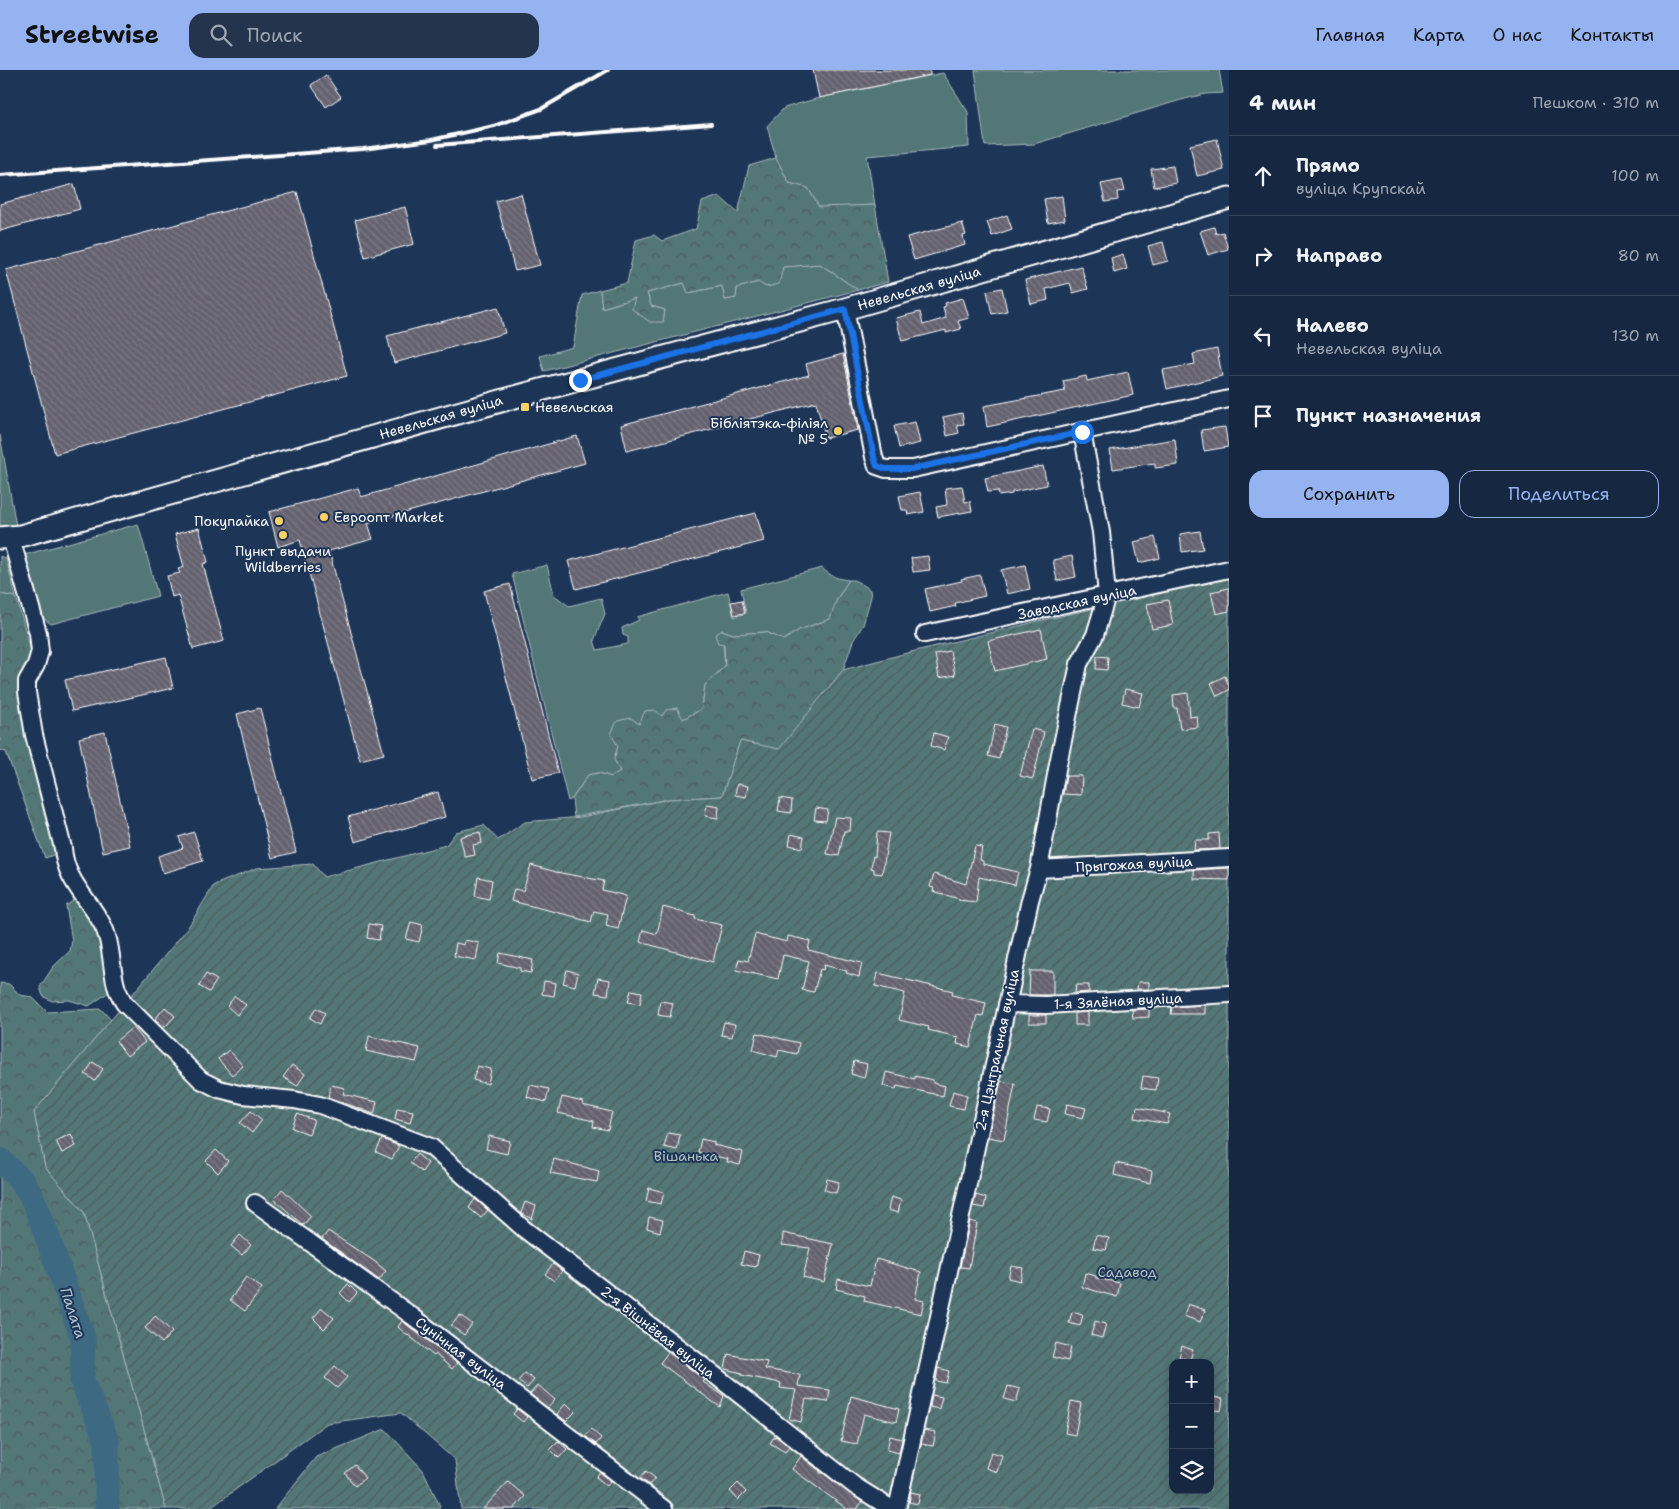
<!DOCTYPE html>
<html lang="ru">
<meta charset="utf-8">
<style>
:root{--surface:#162841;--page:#23344c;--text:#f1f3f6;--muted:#9ea6b1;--line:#35445a;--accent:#95b2f1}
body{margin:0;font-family:"Shantell Sans",sans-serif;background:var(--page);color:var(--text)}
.controls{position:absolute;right:15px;bottom:15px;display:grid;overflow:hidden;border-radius:10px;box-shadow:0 2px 12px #0003}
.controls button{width:45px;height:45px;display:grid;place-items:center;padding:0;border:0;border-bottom:1px solid var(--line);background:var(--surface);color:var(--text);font:25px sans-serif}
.stop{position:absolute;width:15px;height:15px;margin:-11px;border:4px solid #1a73e8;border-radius:50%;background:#fff}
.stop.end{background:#1a73e8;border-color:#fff;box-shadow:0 1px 5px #0008}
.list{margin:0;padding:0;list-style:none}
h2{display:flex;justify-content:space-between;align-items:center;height:65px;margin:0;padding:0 20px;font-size:21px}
h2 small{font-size:16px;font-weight:400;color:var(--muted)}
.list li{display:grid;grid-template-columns:32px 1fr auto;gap:15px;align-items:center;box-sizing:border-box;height:80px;padding:0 20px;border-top:1px solid var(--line)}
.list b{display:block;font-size:19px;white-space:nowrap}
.list p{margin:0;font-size:16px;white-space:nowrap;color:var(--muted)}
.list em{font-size:16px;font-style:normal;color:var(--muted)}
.actions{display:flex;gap:10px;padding:15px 20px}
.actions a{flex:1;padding:11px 0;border:1px solid var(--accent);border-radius:15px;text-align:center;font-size:18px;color:var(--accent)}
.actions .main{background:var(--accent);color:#111}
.icon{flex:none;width:28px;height:28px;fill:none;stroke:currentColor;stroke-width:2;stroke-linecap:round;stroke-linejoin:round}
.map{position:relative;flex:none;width:1229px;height:1439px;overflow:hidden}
header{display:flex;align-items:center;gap:30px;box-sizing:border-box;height:70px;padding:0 25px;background:var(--accent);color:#111}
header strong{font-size:24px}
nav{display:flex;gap:28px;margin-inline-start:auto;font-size:18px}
.search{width:350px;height:45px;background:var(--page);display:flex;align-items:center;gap:12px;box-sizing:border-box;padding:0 18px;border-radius:15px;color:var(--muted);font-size:19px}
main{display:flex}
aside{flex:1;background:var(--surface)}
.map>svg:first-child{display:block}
</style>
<header>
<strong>Streetwise</strong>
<div class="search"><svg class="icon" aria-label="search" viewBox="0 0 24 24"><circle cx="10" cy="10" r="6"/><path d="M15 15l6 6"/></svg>Поиск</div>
<nav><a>Главная</a><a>Карта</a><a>О нас</a><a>Контакты</a></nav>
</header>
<main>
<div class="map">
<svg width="1229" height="1439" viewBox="0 0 1229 1439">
<defs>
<pattern id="forest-crowns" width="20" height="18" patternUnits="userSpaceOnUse" patternTransform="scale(1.25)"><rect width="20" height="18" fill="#537677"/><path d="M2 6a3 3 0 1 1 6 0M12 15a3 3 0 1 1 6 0" fill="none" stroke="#4f5d5d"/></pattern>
<pattern id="garden-furrows" width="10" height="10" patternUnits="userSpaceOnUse" patternTransform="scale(1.25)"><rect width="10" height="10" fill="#537677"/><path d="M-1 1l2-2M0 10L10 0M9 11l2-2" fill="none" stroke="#4f5d5d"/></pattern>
<pattern id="building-back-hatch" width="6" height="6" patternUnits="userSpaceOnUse" patternTransform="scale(1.25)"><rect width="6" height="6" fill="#656270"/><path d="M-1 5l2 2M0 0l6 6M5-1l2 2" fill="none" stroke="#7c7a85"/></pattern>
</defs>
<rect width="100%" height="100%" fill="#1d3557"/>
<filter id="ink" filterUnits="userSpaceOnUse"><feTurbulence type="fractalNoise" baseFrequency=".02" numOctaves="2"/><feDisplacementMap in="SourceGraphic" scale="10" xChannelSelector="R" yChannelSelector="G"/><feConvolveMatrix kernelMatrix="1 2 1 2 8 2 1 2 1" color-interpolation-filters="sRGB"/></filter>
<g filter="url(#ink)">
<path fill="#537677" stroke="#a9babb" d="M975,0H1219L1223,23L1205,24L1181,30L1034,74L985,76Z
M943,3L968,42L969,77L867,86L875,135L819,138L808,118L789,113L776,88L767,56L784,38L819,28Z
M820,194L858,220L544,301L540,286L573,277L582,225L600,220L602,238L636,228L663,252L665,240L651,236L647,223L684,213L689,223L722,216L725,230L736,228L737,218L758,212L782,197Z
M0,365L16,456L0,458Z
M138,454L158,526L51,554L39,545L24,485Z
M0,486L6,489L16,527L0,524Z
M547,495L554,525L569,536L601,528L605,544L594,570L597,580L628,574V567L623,565L622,558L639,550L637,547L728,522L734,547L746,543L741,519L822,498C830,506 838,509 849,510L837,529L830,549L799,560L784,570L766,562L733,564L722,560L725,596L705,615L702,639L683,649L662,646L639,655L618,677L614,689L620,701L611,707L599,703L588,705L572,729L568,731L512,504Z"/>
<path fill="url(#forest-crowns)" stroke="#a9babb" d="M776,88L789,113L808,118L819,137L875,135L888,212L858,220L820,194L783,197L779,214L766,217L758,212L737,218L736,228L725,230L722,216L688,223L684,213L647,223L651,236L665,240L663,252H650L632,239L635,228L602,238L600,220L627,213L636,170L654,165L662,171L696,159L702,132L719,126L738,143L749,96Z
M849,510H854L865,516L870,520L871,527L863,555L853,571L843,600L779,680L740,671L722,726L669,729L574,747L572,729L588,705L599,703L611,707L620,701L614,689L618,676L611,664L617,651L631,648L639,654L645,641L655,640L662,646L666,640L677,638L683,649L702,639L705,615L725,596L724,574L718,573L715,565L722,560L733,564L766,562L784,570L799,560L830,549L837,529Z
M0,524L16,527L31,580L19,618L21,634L59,783L45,788L6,682L0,680Z
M78,827L103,872L112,920L89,936L69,930L52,931L43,926L40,917L53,897L70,881L72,871L66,836Z
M0,913L9,914L20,925L32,927L47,942L101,939L111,950L34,1042L45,1097L84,1142L166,1439H0Z"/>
<path fill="url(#garden-furrows)" stroke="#a9babb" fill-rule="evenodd" d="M1229,508V1439H461L455,1390L401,1343L327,1353L209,1439H166L84,1142L45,1097L34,1042L187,859L214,815L257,798L313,794L324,807L446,775L456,762L484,755L498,770L525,752L581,747L669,729L722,726L740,671L779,679L843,600L903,584L1043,550ZM1173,1293H1210V1420H1173Z
M385,1359L423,1400L440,1436L438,1439H275L316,1387Z"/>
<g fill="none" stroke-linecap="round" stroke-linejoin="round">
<path stroke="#3d6983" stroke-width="25" d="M0,1090L21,1110L32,1127L41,1149L83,1268L82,1311L107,1371V1439"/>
</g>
<path fill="url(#building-back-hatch)" stroke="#fff" d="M813,0H930V5L819,28Z
M326,5L341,27L326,37L311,15Z
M1217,69L1224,100L1197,106L1190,75Z
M1173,96L1176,113L1154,117L1151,99Z
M1122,110L1125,121L1117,122L1118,130L1105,132L1101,114Z
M74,114L80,139L0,161V134Z
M297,122L347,306L55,384L6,200Z
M521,124L540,195L515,201L496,131Z
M1062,126L1065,150L1048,153L1044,129Z
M405,137L414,174L365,187L355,150Z
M1007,145L1012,159L992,166L987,152Z
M962,153L966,165L963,166L965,175L914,190L907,167Z
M1214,157L1216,164L1223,162L1228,179L1208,185L1200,161Z
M1163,172L1168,191L1153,195L1148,176Z
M1123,184L1127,199L1114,203L1111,188Z
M1081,196L1088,219L1073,223L1070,213L1046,219L1048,230L1031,234L1025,210Z
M1002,218L1007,241L992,244L987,221Z
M963,228L969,248L958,251L961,259L946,263V260L902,271L896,248L920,242L923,255L946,248L943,237L946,236L945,233Z
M498,237L505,263L394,293L387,266Z
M1217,279L1222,306L1167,319L1163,300L1195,294L1193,284Z
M843,284L858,360L826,368L816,332L627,381L621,355L809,305L806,294Z
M1128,302L1133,325L987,357L984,336L1065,321L1063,311L1086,306L1087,311Z
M962,343L964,354L957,355L959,363L947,366L943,347Z
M915,352L920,373L899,378L894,356Z
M1225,357L1228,377L1204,381L1201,360Z
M577,366L585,393L368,453L373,469L329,481L384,684L360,690L300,470L278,477L269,442L358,418L361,427Z
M1175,369L1178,395L1155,398V393L1113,399L1110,380Z
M1043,396L1047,415L1012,422V424L999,426L998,421L988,422L985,408Z
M962,416L965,432L970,431L972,441L938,447L936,437L947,435L945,418Z
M920,422L924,442L908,445L907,440H902L899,426Z
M756,443L764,471L576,519L568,491Z
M199,458L208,492L203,494L224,571L193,579L178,525L172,527L167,506L180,503L178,499L184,497L175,464Z
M1200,461L1203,479L1182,482L1180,464Z
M1155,467L1160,488L1139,493L1134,472Z
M928,486L930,500L913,502L911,488Z
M1072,486L1076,507L1057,511L1053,490Z
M1025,495L1030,519L1007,524L1001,500Z
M980,505L985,526L955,533L956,536L930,542L925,519L962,511L961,509Z
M510,514L558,703L532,709L484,521Z
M1229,518V541L1216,544L1211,522Z
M742,530L745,543L734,545L731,532Z
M1168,530L1173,555L1152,559L1147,534Z
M1041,559L1047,589L995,601L988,571Z
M950,581L955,605L939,608L935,584Z
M1097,586L1108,587L1107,600L1096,599Z
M166,587L173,618L72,641L65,610Z
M1225,606L1229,616V620L1217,626L1211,613Z
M1125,619L1143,623L1139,637L1122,633Z
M1188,623L1190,647L1197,646L1198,657L1180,659L1177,638H1174L1173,625Z
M260,638L296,782L272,788L237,644Z
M995,654L1006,657L999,689L988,686Z
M1032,659L1044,662L1033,709L1020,706Z
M105,662L130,776L103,782L79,668Z
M934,663L948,667L944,680L931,676Z
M1066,706H1082L1081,725L1063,724Z
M737,714L748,716L746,727L735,725Z
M438,722L445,747L355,772L348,747Z
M780,728L792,730L791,743L778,741Z
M707,734L719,736L718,748L705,746Z
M816,738L828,740L826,751L814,750Z
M835,747L851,748L850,761H844L839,786L827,784Z
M194,762L203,791L163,803L158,786L183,778L179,767Z
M480,762L482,773L473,775L475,785L465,787L460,767Z
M877,762L889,763L882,804L874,803V799L871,798L873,786L875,787Z
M1219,763L1220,779L1194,780L1195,770H1209V764Z
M791,764L804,767L802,778L789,775Z
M975,776L982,777L980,790L983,791V794L1018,802L1015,815L979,807L976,832L958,830L959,829L933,821L934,818L930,817L934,804L966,814Z
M531,795L556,802L604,811L602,820L626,826L618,859L606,856L608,844L594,841L591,852L576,848V847L511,831L514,819L523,821Z
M1229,798V810L1194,809V800Z
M478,807L492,810L489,829L475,826Z
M663,837L695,846V849L722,855L713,892L640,872L643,860L657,864Z
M411,852L423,855L419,872L406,869Z
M369,854L381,856L379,870L367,868Z
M755,864L787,872L788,866L810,871L808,880L862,893L859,907L846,903L847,901L824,895L823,900L820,899L814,922L802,920L809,891L783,885L778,909L736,900L739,889L748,891Z
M465,870L479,873L476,890L454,886L456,873L464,875Z
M500,883L533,890L531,903L520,901V898L498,893Z
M567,900L578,903L575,916L563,913Z
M1030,901H1053V925H1029Z
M878,903L953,921L952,925L986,933L983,946L978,945L970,977L957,974L958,967L928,960L929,957L899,950L905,923L875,916Z
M206,904L217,910L209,922L199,916Z
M598,908L610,910L608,925L595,923Z
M544,911L556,913L554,926L542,924Z
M1138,912H1149V919H1137Z
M1076,915H1089V922L1075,923Z
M631,920L642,922L640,934L628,932Z
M235,926L246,935L237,945L227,936Z
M660,931L673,933L670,947L658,945Z
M1205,935V944H1171L1172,937Z
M165,937L175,946L165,957L155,949Z
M316,938L325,943L320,954L310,948Z
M1149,939V947L1133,948L1132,940Z
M1088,942V955H1075V943Z
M1029,945H1046V953H1029Z
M724,952L735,954L732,967L721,965Z
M133,957L145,972L127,986L116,971Z
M757,963L799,973L797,984L779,980L777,987L753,980Z
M369,966L420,978L416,992L366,981Z
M229,980L243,996L232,1005L218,989Z
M854,991L867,994L864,1008L851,1004Z
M93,992L103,999L95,1011L85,1004Z
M292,995L305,1004L297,1016L283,1007Z
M477,996L491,999L488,1014L473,1010Z
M886,1002L915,1009V1006L933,1010V1013L945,1016L943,1026L897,1016L896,1019L883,1016Z
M1143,1006L1158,1008L1156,1020L1141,1018Z
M1001,1011L1015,1014L1004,1070L988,1067Z
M331,1015L345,1018L343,1024L377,1032L374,1044L328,1027Z
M530,1015L549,1019L546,1032L527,1027Z
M953,1021L967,1025L964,1039L949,1036Z
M562,1027L583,1032L582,1035L612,1042L608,1060L593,1057L594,1051L558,1043Z
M1067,1034L1086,1038L1083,1048L1065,1044Z
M1037,1037L1050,1039L1047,1052L1034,1050Z
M1137,1037L1170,1044L1167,1054L1135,1048Z
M397,1038L413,1041L410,1053L395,1049Z
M251,1041L262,1050L252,1063L240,1053Z
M297,1044L314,1050L309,1064L292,1058Z
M668,1063L680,1065L677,1080L664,1077Z
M71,1064L76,1076L62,1083L56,1071Z
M489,1066L510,1071L507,1084L486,1079Z
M382,1069L399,1076L392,1089L376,1082Z
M701,1069L714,1072V1075L743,1082L740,1095L727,1092L728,1089L698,1082Z
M216,1080L228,1091L218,1103L206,1091Z
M417,1084L428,1093L422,1102L410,1093Z
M554,1089L599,1101L597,1112L550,1103Z
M1116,1093L1152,1101L1150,1113L1114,1105Z
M827,1109L839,1112L836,1123L824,1120Z
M649,1118L664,1122L661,1134L646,1131Z
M282,1119L311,1146L303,1155L274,1129Z
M976,1125L986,1128L984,1138L973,1136Z
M891,1127L901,1130L898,1143L888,1140Z
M475,1129L488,1140L481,1148L469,1138Z
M525,1132L536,1136L532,1149L521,1143Z
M649,1147L663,1150L660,1162L647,1158Z
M970,1151L977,1153L969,1198L960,1197Z
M328,1161L374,1191L386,1201L379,1210L322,1169Z
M783,1163L833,1174L824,1212L803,1207L810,1178L782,1175Z
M240,1165L251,1175L242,1185L231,1176Z
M1096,1165L1109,1168L1106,1180L1093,1178Z
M744,1181L759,1185L756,1197L741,1194Z
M876,1189L921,1202L915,1229L924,1231L921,1244L864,1231L865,1226L836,1219L838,1209L870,1216Z
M553,1194L562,1201L554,1211L545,1204Z
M1011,1196L1023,1198L1020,1211L1008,1208Z
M1085,1203L1096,1206V1208L1120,1213L1117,1227L1082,1217Z
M246,1207L262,1218L245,1241L230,1230Z
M348,1214L357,1223L349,1232L340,1223Z
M1188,1234L1205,1240L1200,1252L1184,1246Z
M322,1238L334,1248L324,1259L313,1248Z
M1072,1242L1083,1245L1080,1256L1069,1253Z
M460,1245L472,1254L464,1265L451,1256Z
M155,1246L172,1262L162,1273L145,1258Z
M402,1251L406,1254L457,1293L452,1299L435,1284L434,1286L408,1265V1266L398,1257Z
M1095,1251L1106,1254L1102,1268L1091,1265Z
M1056,1273L1071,1277L1068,1291L1052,1287Z
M1182,1276L1193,1280L1190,1290L1179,1287Z
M668,1282L705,1310L703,1312L724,1326L720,1337L660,1293Z
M728,1284L767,1292L765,1299L800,1305L798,1316L830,1320L828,1332L806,1329L801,1352L789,1349L796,1320L780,1318L781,1313L741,1305L742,1303L725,1299Z
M335,1296L347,1307L337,1318L325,1308Z
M938,1298L949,1301L946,1313L936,1311Z
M525,1303L534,1310L527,1318L518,1311Z
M538,1315L555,1330L548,1338L530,1324Z
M1008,1316L1020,1319L1016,1332L1004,1329Z
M932,1325L942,1327L939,1339L930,1337Z
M851,1326L899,1339L896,1352L864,1344L857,1374L841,1371Z
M1210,1326L1223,1329L1221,1341L1210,1339Z
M1071,1331L1081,1333L1075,1365L1065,1363Z
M566,1333L575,1342L566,1351L557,1344Z
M517,1339L527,1347L523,1352L513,1344Z
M591,1359L601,1368L596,1374L585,1366Z
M924,1360L936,1362L933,1376L921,1374Z
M775,1366L789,1376L785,1382L770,1373Z
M890,1366L902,1369L899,1383L887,1380Z
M558,1371L567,1379L559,1388L550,1379Z
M991,1382L1002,1385L997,1402L986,1398Z
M801,1386L820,1401V1403H823L862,1432L857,1439H847L792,1399Z
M355,1395L365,1408L355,1416L345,1403Z
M646,1401L655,1408L649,1415L640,1408Z
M600,1402L611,1411L607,1416L596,1407Z
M508,1412L525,1426L514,1439H483Z
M738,1413L746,1422L738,1430L730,1421Z
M911,1422L920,1424L918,1434L909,1432Z"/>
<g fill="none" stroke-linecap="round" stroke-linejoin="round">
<g stroke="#fff" stroke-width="20">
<path id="minor" d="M845,239L874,387L877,396L886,399H913L1229,329
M11,468L38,563L40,581L36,595L27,611V622L34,665L63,778C65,809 86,826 101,852C113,872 110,898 117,919C119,924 122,929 124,933L201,1010L219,1019L243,1025L294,1030L320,1035L431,1077L524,1159L716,1306L855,1416L892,1439
M925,564L1229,499
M1039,799L1229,788
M1007,934L1046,935L1229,924
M255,1133L412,1246L664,1439
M897,1439L1030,830L1039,799L1058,694L1079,594L1095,565L1107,525L1101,462L1082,362"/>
</g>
<g stroke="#fff" stroke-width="25">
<path id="tertiary" d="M0,468L20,466L522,325L845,239L1229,128"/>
</g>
<use href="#minor" stroke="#1d3557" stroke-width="16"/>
<use href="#tertiary" stroke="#1d3557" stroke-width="21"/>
<path stroke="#fff" stroke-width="4" d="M437,75L711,54
M0,105L363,79L431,70L494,56L541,39L608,0"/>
</g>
</g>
<g fill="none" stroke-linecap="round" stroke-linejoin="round" filter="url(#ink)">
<path stroke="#1a73e8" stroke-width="6" d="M580,310L845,239L874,387L877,396L886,399H912L1082,362"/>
</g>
<g fill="#ffd166" stroke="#1d3557" stroke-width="2">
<rect x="520" y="332" width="10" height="10" rx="2.5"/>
<circle cx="838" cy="361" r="5"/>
<circle cx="324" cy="447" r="5"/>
<circle cx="279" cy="451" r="5"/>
<circle cx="283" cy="465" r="5"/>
</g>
<g text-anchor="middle" stroke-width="4" stroke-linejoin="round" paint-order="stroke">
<g font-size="14" fill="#fff" stroke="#1d3557">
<text transform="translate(919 218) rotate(-16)" y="5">Невельская вуліца</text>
<text transform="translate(441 347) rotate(-16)" y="5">Невельская вуліца</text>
<text transform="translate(1077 532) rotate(-12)" y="5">Заводская вуліца</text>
<text transform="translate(1134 794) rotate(-3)" y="5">Прыгожая вуліца</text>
<text transform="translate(1118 931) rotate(-3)" y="5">1-я Зялёная вуліца</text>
<text transform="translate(997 980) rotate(-78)" y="5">2-я Цэнтральная вуліца</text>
<text transform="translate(658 1262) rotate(38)" y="5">2-я Вішнёвая вуліца</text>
<text transform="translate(461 1283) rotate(37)" y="5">Сунічная вуліца</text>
</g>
<g font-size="14" fill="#fff" stroke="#1d3557" text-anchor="start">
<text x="535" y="342">Невельская</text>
<text x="828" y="358" text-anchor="end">Бібліятэка-філіял<tspan x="828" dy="16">№ 5</tspan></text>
<text x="334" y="452">Евроопт Market</text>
<text x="269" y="456" text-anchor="end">Покупайка</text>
<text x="283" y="486" text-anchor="middle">Пункт выдачи<tspan x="283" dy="16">Wildberries</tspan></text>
</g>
<g font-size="14" fill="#b2c1c2" stroke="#1d3557">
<text x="686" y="1091">Вішанька</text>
<text x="1127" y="1207">Садавод</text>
</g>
<g font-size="15" font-style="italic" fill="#b1c3cd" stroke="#1d3557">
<text transform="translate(73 1243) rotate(72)" y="5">Палата</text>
</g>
</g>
</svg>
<div class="controls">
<button>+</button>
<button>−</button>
<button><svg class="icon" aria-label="layers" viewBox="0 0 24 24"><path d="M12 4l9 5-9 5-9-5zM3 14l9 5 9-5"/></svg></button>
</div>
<div class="stop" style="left:1082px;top:362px"></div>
<div class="stop end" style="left:580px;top:310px"></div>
</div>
<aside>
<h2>4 мин<small>Пешком · 310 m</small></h2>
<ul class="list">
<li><svg class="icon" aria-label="ahead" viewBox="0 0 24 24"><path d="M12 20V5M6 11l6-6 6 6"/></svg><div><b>Прямо</b><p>вуліца Крупскай</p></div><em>100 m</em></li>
<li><svg class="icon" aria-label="right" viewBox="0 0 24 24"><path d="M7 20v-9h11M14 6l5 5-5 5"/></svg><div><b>Направо</b></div><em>80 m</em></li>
<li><svg class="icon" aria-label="left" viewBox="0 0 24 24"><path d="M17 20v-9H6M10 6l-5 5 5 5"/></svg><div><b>Налево</b><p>Невельская вуліца</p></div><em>130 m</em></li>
<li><svg class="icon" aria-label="arrive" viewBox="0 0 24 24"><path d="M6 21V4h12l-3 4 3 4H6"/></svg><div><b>Пункт назначения</b></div></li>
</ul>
<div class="actions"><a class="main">Сохранить</a><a>Поделиться</a></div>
</aside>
</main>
